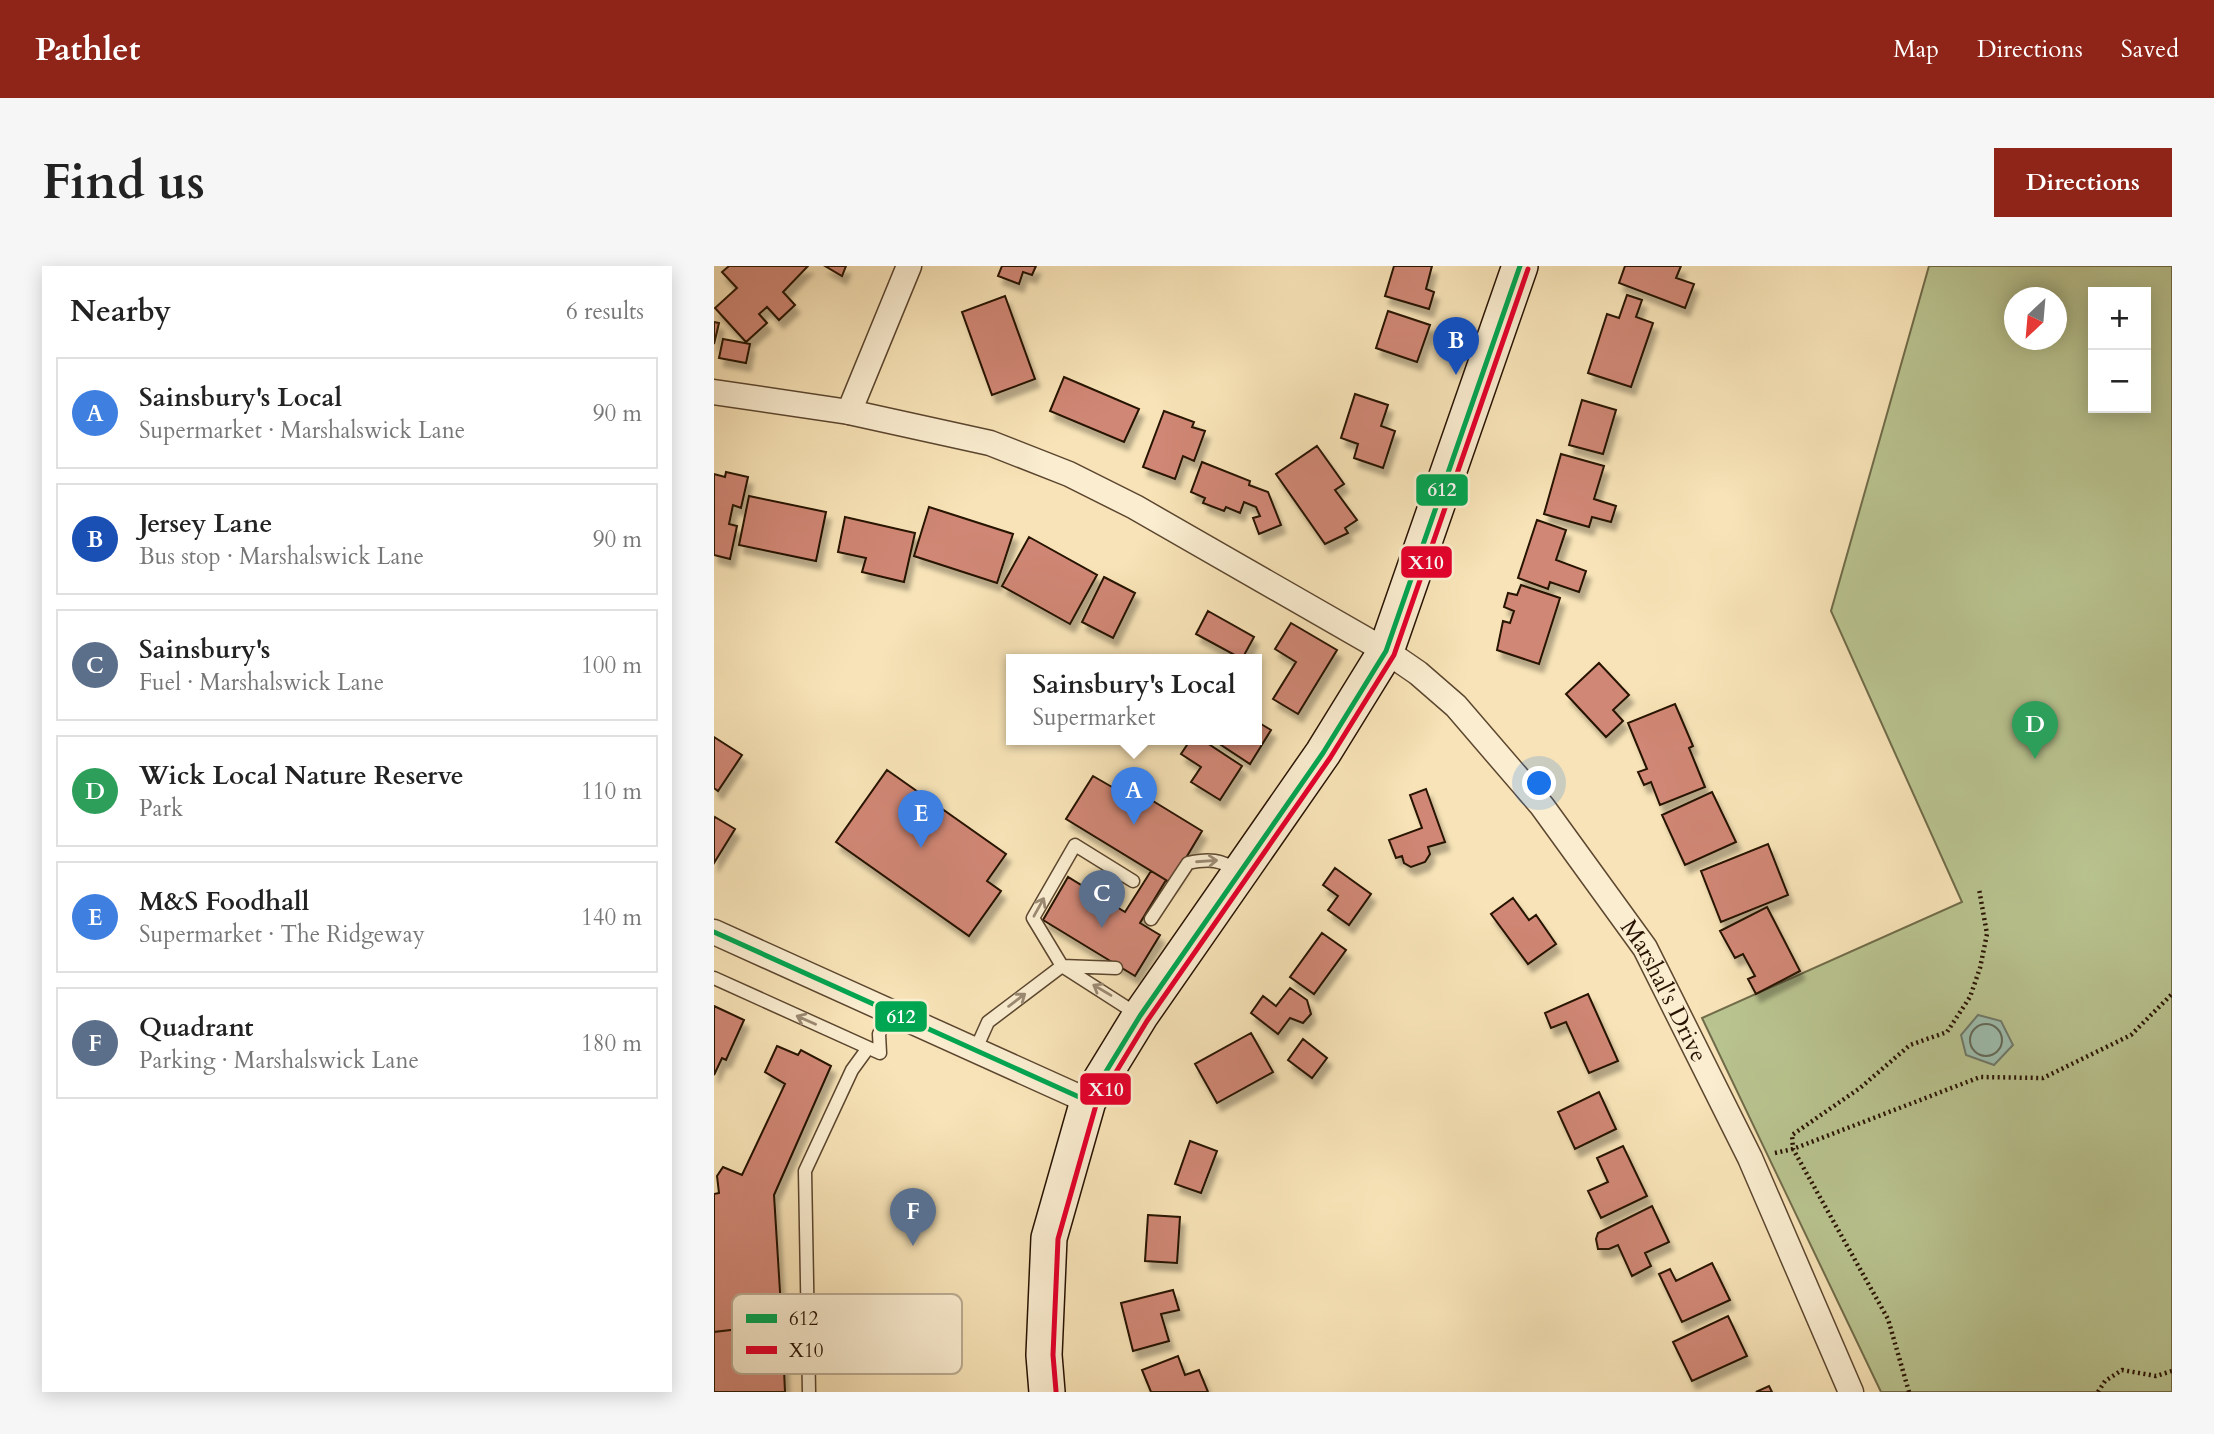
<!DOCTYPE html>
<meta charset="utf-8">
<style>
:root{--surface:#fff;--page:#f6f6f6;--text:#222;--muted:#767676;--line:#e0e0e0;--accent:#8f2418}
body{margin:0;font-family:Cardo,serif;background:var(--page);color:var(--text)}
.controls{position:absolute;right:21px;top:21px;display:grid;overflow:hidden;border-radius:0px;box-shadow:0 4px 18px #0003}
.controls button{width:63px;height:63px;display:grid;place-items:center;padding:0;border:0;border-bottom:2px solid var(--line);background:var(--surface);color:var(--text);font:35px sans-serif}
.compass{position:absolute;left:1290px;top:21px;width:63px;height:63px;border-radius:50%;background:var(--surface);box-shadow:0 4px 18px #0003;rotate:206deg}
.you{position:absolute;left:826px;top:518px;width:24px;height:24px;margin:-18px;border:5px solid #fff;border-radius:50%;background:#1a73e8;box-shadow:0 0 0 10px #1a73e833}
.badge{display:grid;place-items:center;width:46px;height:46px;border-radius:50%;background:var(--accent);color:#fff;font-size:23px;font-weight:700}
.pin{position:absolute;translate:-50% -58px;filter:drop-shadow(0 2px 4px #0008)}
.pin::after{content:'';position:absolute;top:37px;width:24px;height:21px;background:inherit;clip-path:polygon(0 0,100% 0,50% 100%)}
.popup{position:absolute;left:292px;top:388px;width:256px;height:91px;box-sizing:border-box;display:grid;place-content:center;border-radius:0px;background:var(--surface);filter:drop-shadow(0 2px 5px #0005);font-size:23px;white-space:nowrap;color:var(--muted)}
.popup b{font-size:26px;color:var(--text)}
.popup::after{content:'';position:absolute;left:50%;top:100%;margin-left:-14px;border:14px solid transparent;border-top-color:var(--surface)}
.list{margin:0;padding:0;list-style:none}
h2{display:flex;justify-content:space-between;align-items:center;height:91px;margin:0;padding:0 28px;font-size:30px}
h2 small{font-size:23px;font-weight:400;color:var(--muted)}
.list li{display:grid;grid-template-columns:46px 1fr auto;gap:21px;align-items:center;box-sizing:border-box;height:112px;margin:0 14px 14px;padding:0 14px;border:2px solid var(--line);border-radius:0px}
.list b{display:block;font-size:26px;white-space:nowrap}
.list p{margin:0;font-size:23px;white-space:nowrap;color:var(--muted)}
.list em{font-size:23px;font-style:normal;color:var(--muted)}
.map{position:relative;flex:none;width:1458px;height:1126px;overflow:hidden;border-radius:0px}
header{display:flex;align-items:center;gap:42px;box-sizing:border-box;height:98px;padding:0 35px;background:var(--accent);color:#fff}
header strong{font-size:33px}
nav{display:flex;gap:38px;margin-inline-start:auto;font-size:24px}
.intro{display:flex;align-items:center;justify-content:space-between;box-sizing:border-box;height:168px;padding:0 42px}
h1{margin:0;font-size:49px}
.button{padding:18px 32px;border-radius:0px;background:var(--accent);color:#fff;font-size:24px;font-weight:700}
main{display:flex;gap:42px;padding:0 42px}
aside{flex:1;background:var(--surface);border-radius:0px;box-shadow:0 4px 18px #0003}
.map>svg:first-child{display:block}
</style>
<header>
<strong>Pathlet</strong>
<nav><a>Map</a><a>Directions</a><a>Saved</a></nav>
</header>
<div class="intro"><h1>Find us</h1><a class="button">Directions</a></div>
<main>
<aside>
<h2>Nearby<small>6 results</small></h2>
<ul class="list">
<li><span class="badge" style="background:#3f7fe0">A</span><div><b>Sainsbury's Local</b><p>Supermarket · Marshalswick Lane</p></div><em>90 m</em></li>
<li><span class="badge" style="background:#1a4fb4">B</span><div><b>Jersey Lane</b><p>Bus stop · Marshalswick Lane</p></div><em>90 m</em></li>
<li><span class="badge" style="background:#5c6f8a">C</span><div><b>Sainsbury's</b><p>Fuel · Marshalswick Lane</p></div><em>100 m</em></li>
<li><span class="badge" style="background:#2e9e5b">D</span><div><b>Wick Local Nature Reserve</b><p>Park</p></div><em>110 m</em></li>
<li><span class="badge" style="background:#3f7fe0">E</span><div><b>M&amp;S Foodhall</b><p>Supermarket · The Ridgeway</p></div><em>140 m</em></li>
<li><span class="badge" style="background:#5c6f8a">F</span><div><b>Quadrant</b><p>Parking · Marshalswick Lane</p></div><em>180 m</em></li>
</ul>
</aside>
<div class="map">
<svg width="1458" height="1126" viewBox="0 0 1458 1126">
<defs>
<filter id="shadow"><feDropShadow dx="4.5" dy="8" stdDeviation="2" flood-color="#0004"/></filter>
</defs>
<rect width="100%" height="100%" fill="#f7e3b7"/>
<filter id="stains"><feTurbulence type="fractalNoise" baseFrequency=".00286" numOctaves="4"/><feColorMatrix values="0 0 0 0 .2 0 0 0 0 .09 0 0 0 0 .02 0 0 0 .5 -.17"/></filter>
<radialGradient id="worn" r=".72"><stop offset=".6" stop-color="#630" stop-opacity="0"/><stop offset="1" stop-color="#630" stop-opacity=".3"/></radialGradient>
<path fill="#b9c490" stroke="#706b49" stroke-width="2" fill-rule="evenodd" d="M1215,0H1458V1126H1167L988,752L1248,636L1117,345ZM1379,26H1432V142H1379ZM1300,32H1342V74H1300Z"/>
<path fill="#9dbeaf" stroke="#6e796a" stroke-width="2" d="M1264,749L1287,755L1299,779L1280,799L1252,789L1247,769Z"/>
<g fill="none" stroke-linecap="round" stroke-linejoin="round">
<path stroke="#626858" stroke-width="2" d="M1256 774a16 16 0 1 1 32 0a16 16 0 1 1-32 0Z"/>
</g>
<path fill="#d08774" stroke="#281202" stroke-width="2" filter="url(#shadow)" d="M15,0H94L69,26L81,39L65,54L53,41L45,48L53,57L32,76L1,42L23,22L8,6Z
M111,0H132L128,10Z
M288,0H322L318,9L309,6L305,18L284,10Z
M680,0H718L712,23L720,26L715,43L671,30Z
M911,0H967L962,12L980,18L971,42L905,17Z
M913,29L928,34L922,51L939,57L917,121L874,107L893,48L905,52Z
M291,30L321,113L278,129L248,46Z
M674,45L716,59L703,96L662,82Z
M0,56L5,57L0,78Z
M9,73L36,78L32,97L5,92Z
M350,111L425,143L410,176L336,145Z
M641,128L674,139L667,160L681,165L669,202L640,192L644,178L627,172Z
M868,134L902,144L889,188L855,179Z
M450,145L480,156L478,161L491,165L480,195L469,190L461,213L429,201Z
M603,180L630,218L621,224L643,254L631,262L634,267L611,278L562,208Z
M847,188L890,200L880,233L902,240L897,256L878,251L875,261L830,248Z
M488,196L536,215L535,219L554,226L567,259L545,268L539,252L546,250L542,241L530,236L526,247L512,241L510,245L489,237L491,232L477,226Z
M12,206L34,211L27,242L19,239L15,258L23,260L16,293L0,289V208L11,211Z
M35,230L112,246L102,295L25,279Z
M215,241L299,268L283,317L200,290Z
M131,251L201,267L190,316L148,306L152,292L124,286Z
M823,254L852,264L842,294L872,305L865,326L836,316L834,323L804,312Z
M315,271L383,309L356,358L288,320Z
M390,311L421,327L399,372L368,356Z
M807,319L846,332L825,398L783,384L789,355L796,357L800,345L790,341L794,327L803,329Z
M494,345L540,371L528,393L482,368Z
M577,357L623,384L584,448L559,433L582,396L561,383Z
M885,397L915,429L899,444L909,455L892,471L852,428Z
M961,438L979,480L975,482L991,521L946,539L937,516L930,519L924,506L933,503L914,457Z
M542,455L557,464L536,498L498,473H542Z
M0,471L28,489L4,525L0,522Z
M477,473H487L528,500L506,534L477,516L487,501L467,488Z
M173,504L292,588L273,615L287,625L255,670L122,576Z
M379,510L398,521L403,513L488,565L457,617L352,553Z
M712,523L731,576L714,581L716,588L711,596L697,601L690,597L688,590L682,592L675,574L708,562L696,529Z
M998,526L1022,576L971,599L948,549Z
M1,551L21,563L0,597V553Z
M1054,578L1074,629L1007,656L987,605Z
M621,602L657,628L635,659L614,644L624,630L609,619Z
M437,605L452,614L426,657L446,669L421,710L329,654L354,611L411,646Z
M799,632L815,654L822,649L842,678L814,698L777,648Z
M1053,641L1086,705L1042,728L1034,713L1041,710L1029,688L1021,692L1006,665Z
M608,667L632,684L600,728L576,711Z
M576,722L593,734L597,748L589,757L576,752L564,768L537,747L549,730L562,740Z
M874,728L904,795L875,807L852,756L837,762L831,747Z
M0,740L30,754L12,794L8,792L0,809Z
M537,767L559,806L503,837L481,798Z
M589,773L613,792L598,812L574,794Z
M63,780L84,789L87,784L117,800L60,929L68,1058L0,1066V928L5,927L3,910L9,901L28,909L71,818L51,806Z
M885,826L902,863L861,883L844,846Z
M476,875L503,885L487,927L461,918Z
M909,880L933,930L887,952L874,925L894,916L883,892Z
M938,940L955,976L931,987L937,1000L918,1010L904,979L895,983H884L882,973L884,967Z
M434,949L466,951L463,997L431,995Z
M998,997L1016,1034L968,1056L945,1008L956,1003L962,1015Z
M459,1024L465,1044L447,1048L455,1075L419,1085L407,1037Z
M1014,1050L1033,1090L978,1115L959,1076Z
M68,1058L71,1126H0V1066Z
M464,1090L471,1109L485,1104L494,1126H437L428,1104Z
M1055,1120L1058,1126H1042Z"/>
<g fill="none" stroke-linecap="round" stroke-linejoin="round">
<g stroke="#5c462f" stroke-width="15">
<path id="lane" d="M419,615L361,579L319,652L348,700L426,750
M437,653L474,597C496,592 506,594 526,605
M0,712L166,787L165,768L175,746
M261,785L274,756L348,700L402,702
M95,1126L91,905L138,804L154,782"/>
</g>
<g stroke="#5c462f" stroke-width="27">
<g id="street">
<path id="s1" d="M0,126L135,146L276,177L355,208L421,241L672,385L704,407L742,440L828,540L931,682L1036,892L1137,1126"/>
<path d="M135,146L195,0"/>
<path d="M0,666L374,835"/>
</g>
</g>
<g stroke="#281202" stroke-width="38">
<path id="secondary" d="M333,1126L330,1089L335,972L374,835L426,750L609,487L672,385L806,0"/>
</g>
<path stroke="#281202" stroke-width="4.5" stroke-dasharray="2 3.5" stroke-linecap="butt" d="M1061,887L1079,883L1266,811L1329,812L1417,769L1458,728
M1195,1126L1174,1053L1079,883L1078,869L1146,822L1196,779L1233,766L1256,731L1266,702L1273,668L1265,623
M1384,1126L1391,1115L1408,1104L1442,1110L1458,1105"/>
<use href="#lane" stroke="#faedd0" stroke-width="12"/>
<use href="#street" stroke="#faedd0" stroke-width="24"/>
<use href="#secondary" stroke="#faedd0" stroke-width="35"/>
<g stroke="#faedd0" stroke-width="10">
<path id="bus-1" d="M0,666L374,835
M374,835L426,750L609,487L672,385L806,0"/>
</g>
<g stroke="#faedd0" stroke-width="10">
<path id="bus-2" d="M342,1125L339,1089L344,973L382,839L433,755L616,492L680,389L814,3"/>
</g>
<use href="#bus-1" stroke="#00a651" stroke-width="5"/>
<use href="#bus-2" stroke="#e4002b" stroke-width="5"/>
</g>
<defs><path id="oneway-shaft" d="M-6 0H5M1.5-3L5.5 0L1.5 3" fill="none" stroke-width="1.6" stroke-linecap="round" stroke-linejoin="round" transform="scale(1.75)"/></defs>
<g stroke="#9c8a73">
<use href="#oneway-shaft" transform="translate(493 595) rotate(-4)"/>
<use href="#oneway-shaft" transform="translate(325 641) rotate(-61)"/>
<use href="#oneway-shaft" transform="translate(388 724) rotate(-149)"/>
<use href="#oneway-shaft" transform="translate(303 734) rotate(-37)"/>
<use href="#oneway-shaft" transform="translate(92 754) rotate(-156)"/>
</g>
<g text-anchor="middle" stroke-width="5" stroke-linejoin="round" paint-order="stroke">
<g font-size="24" fill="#281202" stroke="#faedd0">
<text dy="8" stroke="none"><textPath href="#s1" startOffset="1172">Marshal's Drive</textPath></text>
</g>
</g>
<rect x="18" y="1028" width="230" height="80" rx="10" fill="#faedd0" stroke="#bbab92" stroke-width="2"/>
<rect x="32" y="1048" width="31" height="9" fill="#00a651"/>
<rect x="32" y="1080" width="31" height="8" fill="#e4002b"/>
<g font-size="19" fill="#281202">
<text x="75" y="1059">612</text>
<text x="75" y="1091">X10</text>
</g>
<g stroke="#faedd0" stroke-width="2.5">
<rect x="701" y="207" width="54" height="34" rx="7" fill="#00a651"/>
<rect x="686" y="279" width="53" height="34" rx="7" fill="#e4002b"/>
<rect x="160" y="734" width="54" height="33" rx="7" fill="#00a651"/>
<rect x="365" y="806" width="53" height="34" rx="7" fill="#e4002b"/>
</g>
<g font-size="19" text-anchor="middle" font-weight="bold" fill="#fff">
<text x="728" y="230">612</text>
<text x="712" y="303">X10</text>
<text x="187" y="757">612</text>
<text x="392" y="830">X10</text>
</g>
<rect width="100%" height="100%" filter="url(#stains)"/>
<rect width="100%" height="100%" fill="url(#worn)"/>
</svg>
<div class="controls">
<button>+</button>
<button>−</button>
</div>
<svg class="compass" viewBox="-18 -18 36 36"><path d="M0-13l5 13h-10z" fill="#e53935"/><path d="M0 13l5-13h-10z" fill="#767676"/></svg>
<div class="you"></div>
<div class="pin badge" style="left:420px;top:559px;background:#3f7fe0">A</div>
<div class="popup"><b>Sainsbury's Local</b>Supermarket</div>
<div class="pin badge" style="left:742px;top:109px;background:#1a4fb4">B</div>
<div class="pin badge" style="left:388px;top:662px;background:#5c6f8a">C</div>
<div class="pin badge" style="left:1321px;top:493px;background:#2e9e5b">D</div>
<div class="pin badge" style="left:207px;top:582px;background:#3f7fe0">E</div>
<div class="pin badge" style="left:199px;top:980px;background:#5c6f8a">F</div>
</div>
</main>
